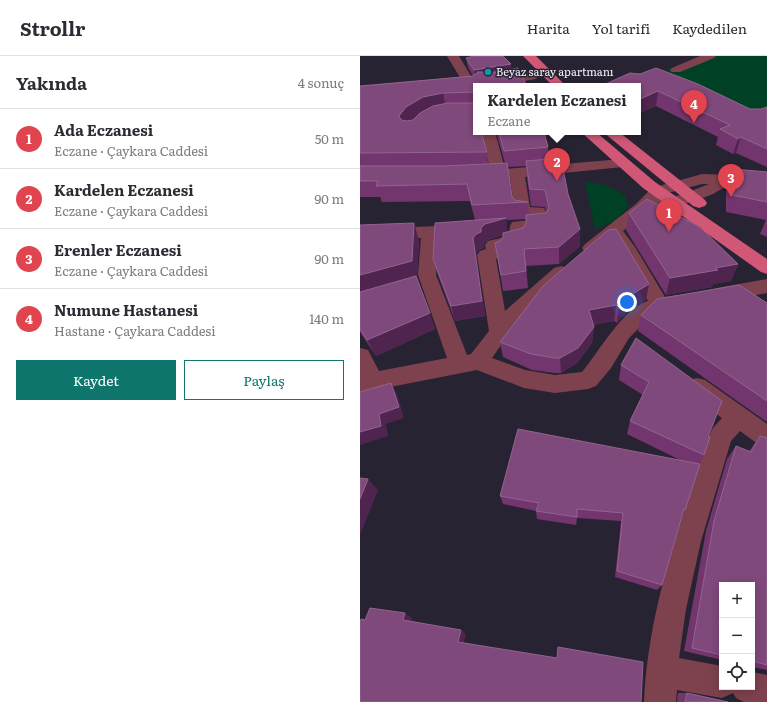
<!DOCTYPE html>
<html lang="tr">
<meta charset="utf-8">
<style>
:root{--surface:#fff;--page:#f7f7f7;--text:#2b2b33;--muted:#7c7c81;--line:#e1e1e2;--accent:#0f766e}
body{margin:0;font-family:Literata,serif;background:var(--page);color:var(--text)}
.controls{position:absolute;right:12px;bottom:12px;display:grid;overflow:hidden;border-radius:0px;box-shadow:0 2px 10px #0003}
.controls button{width:36px;height:36px;display:grid;place-items:center;padding:0;border:0;border-bottom:1px solid var(--line);background:var(--surface);color:var(--text);font:20px sans-serif}
.you{position:absolute;left:267px;top:246px;width:14px;height:14px;margin:-10px;border:3px solid #fff;border-radius:50%;background:#1a73e8;box-shadow:0 0 0 6px #1a73e833}
.badge{display:grid;place-items:center;width:26px;height:26px;border-radius:50%;background:var(--accent);color:#fff;font-size:13px;font-weight:700}
.pin{position:absolute;translate:-50% -33px;filter:drop-shadow(0 1px 2px #0008)}
.pin::after{content:'';position:absolute;top:21px;width:14px;height:12px;background:inherit;clip-path:polygon(0 0,100% 0,50% 100%)}
.popup{position:absolute;left:113px;top:27px;width:168px;height:52px;box-sizing:border-box;display:grid;place-content:center;border-radius:0px;background:var(--surface);filter:drop-shadow(0 1px 3px #0005);font-size:13px;white-space:nowrap;color:var(--muted)}
.popup b{font-size:15px;color:var(--text)}
.popup::after{content:'';position:absolute;left:50%;top:100%;margin-left:-8px;border:8px solid transparent;border-top-color:var(--surface)}
.list{margin:0;padding:0;list-style:none}
h2{display:flex;justify-content:space-between;align-items:center;height:52px;margin:0;padding:0 16px;font-size:17px}
h2 small{font-size:13px;font-weight:400;color:var(--muted)}
.list li{display:grid;grid-template-columns:26px 1fr auto;gap:12px;align-items:center;box-sizing:border-box;height:60px;padding:0 16px;border-top:1px solid var(--line)}
.list b{display:block;font-size:15px;white-space:nowrap}
.list p{margin:0;font-size:13px;white-space:nowrap;color:var(--muted)}
.list em{font-size:13px;font-style:normal;color:var(--muted)}
.actions{display:flex;gap:8px;padding:12px 16px}
.actions a{flex:1;padding:9px 0;border:1px solid var(--accent);border-radius:0px;text-align:center;font-size:14px;color:var(--accent)}
.actions .main{background:var(--accent);color:#fff}
.icon{flex:none;width:22px;height:22px;fill:none;stroke:currentColor;stroke-width:2;stroke-linecap:round;stroke-linejoin:round}
.map{position:relative;flex:none;width:407px;height:646px;overflow:hidden}
header{display:flex;align-items:center;gap:24px;box-sizing:border-box;height:56px;padding:0 20px;background:var(--surface);border-bottom:1px solid var(--line)}
header strong{font-size:19px}
nav{display:flex;gap:22px;margin-inline-start:auto;font-size:14px}
main{display:flex}
aside{flex:1;background:var(--surface)}
.map>svg:first-child{display:block}
</style>
<header>
<strong>Strollr</strong>
<nav><a>Harita</a><a>Yol tarifi</a><a>Kaydedilen</a></nav>
</header>
<main>
<aside>
<h2>Yakında<small>4 sonuç</small></h2>
<ul class="list">
<li><span class="badge" style="background:#e0444e">1</span><div><b>Ada Eczanesi</b><p>Eczane · Çaykara Caddesi</p></div><em>50 m</em></li>
<li><span class="badge" style="background:#e0444e">2</span><div><b>Kardelen Eczanesi</b><p>Eczane · Çaykara Caddesi</p></div><em>90 m</em></li>
<li><span class="badge" style="background:#e0444e">3</span><div><b>Erenler Eczanesi</b><p>Eczane · Çaykara Caddesi</p></div><em>90 m</em></li>
<li><span class="badge" style="background:#e0444e">4</span><div><b>Numune Hastanesi</b><p>Hastane · Çaykara Caddesi</p></div><em>140 m</em></li>
</ul>
<div class="actions"><a class="main">Kaydet</a><a>Paylaş</a></div>
</aside>
<div class="map">
<svg width="407" height="646" viewBox="0 0 407 646">
<rect width="100%" height="100%" fill="#282332"/>
<path fill="#004126" d="M347,0H407V54L394,56L305,14Z
M225,125L245,129L265,139L268,151L255,165L235,173Z"/>
<g fill="none" stroke-linecap="round" stroke-linejoin="round">
<path fill="#7d424e" fill-rule="evenodd" d="M87,0H99L117,30L115,33H107Z
M340,0H356L354,2L320,16H312L310,14L312,12Z
M172,16L176,17L178,20L176,23L134,30L130,29L128,26L130,23L134,22Z
M121,76H135L145,113L262,103L267,104L269,107L267,110L262,111L165,121L170,151L184,152L186,156L188,168L186,172L166,175V184L163,188L143,193L144,197L141,201L136,203L145,255L194,212L201,210L208,212L210,216L208,220L149,275L150,276L132,302L165,314L195,319L222,316C239,296 263,252 288,245L262,198L252,184C243,191 237,199 225,196L222,192L225,188L276,148L292,132L342,118L407,120V130L370,128L353,138L332,146L287,156L263,175L275,191L305,241L317,239L324,241L327,246L324,251L292,259L269,282L251,312L236,330L228,333L195,337L164,332L117,314L15,334L0,339V292L8,294L19,315L87,302L58,219L61,182L0,185V173L105,169L111,170L114,174L111,178L78,181L76,219L107,299L111,298L129,275L117,199L120,195L126,193L125,189L128,185L149,180L150,170L152,166L171,164V161L157,160L155,156L150,122L118,123L113,121L110,118L113,115L130,113ZM342,128H349L321,139L298,144L304,138Z
M407,223V237L357,246L350,244L347,239L350,234L357,232Z
M337,322L345,324L407,368V392L399,389L380,375L371,385L341,485L326,553L319,602L362,610V631H392V616L407,619V646H384L376,642L373,637L362,642L317,634L316,646H284C288,554 320,467 349,380L353,372L362,362L329,338L326,331L329,324Z"/>
<path fill="#d05876" fill-rule="evenodd" d="M163,0H176L206,30H193Z
M221,76H236L295,126L407,203V218L401,216L283,132Z
M243,76H259L345,144L347,147L345,150L339,152L333,150Z"/>
</g>
<path fill="#73356d" fill-rule="evenodd" d="M106,2L151,8V13L116,30V76L127,96L128,108L145,107L136,76H184L188,91L189,103L208,138L220,190L199,208L166,210L168,232L143,235L135,187L140,185L143,181V179L128,184L124,188V192L119,194L116,198L125,260L95,265L78,219L73,203L115,164L110,145L22,146L20,141H0V30L113,20L108,11ZM166,110L167,122L171,150L185,151L186,156V157L169,159L168,146L154,144L152,140L148,111ZM166,163V167L163,172L147,176L146,164Z
M270,17L390,53H401L407,51V111L376,97L373,98L356,89L358,81L296,50L278,58V30Z
M371,115L407,116V181L400,178L406,164L366,156V132Z
M269,157L378,208L371,225L353,228L352,231L306,239L266,174Z
M0,169L59,184L57,222L75,273L16,300L0,276Z
M183,230L286,244L268,255L257,267L254,265L233,269L234,271L232,287L217,307L201,317H195L172,314L143,301L140,286Z
M407,247V366L278,275L281,259Z
M276,282L348,381L344,399L339,408L325,454L323,458L302,529L297,534L255,521L261,465L217,462L216,469L177,463L176,455L143,448L140,440L322,405L267,378L270,365L283,339L259,324L261,309Z
M400,380L407,382V614L392,611V529H362V604L324,595L346,475L367,403L376,390L389,395Z
M318,637H327L368,646H317Z"/>
<path fill="#4f254f" d="M151,8L152,18L117,16L118,24H116L114,14Z
M298,35L296,50L278,58V44Z
M83,37L86,53L44,76L39,60L46,51L63,41Z
M381,81L376,97L373,98L378,83Z
M146,162L148,178L128,184L124,188V192L119,194L116,198L125,260L95,265L91,250L113,182L125,168Z
M54,167L59,184L57,222L0,237V219Z
M220,173V190L199,208V191Z
M378,208L371,225L353,228L352,231L306,239L310,222L355,212Z
M289,228L286,244L268,255L257,267L259,251L271,239Z
M256,249L254,265L228,270L229,254Z
M70,257L75,273L16,300L7,284Z
M234,271L232,287L217,307L201,317L200,302Z
M31,327L37,338L44,362L26,368L28,380L0,389V376L19,358Z
M8,423L18,434L1,477H0V443Z
M45,557L52,562L50,568L43,564Z
M101,574L106,578L103,589L98,586Z"/>
<path fill="#80497c" stroke="#926490" fill-rule="evenodd" d="M114,0H143L151,8L114,14L106,2Z
M158,12L167,30H116V76H121L127,96L0,97V30L113,20L115,18L118,17L117,16H135ZM114,36L115,37V45L114,47H88L73,50L60,57L53,64L47,65L41,64L39,60L46,51L63,41L83,37Z
M296,12L338,28L390,53H401L407,51V93L381,81L378,83L360,73L370,69L298,35L278,44V30H241L270,17L280,18Z
M139,76H184L188,91L144,95Z
M201,102L208,138L220,173L199,191L164,193L166,215L141,219L135,187L140,185L143,181V177L163,172L166,167V159L186,157L189,152L185,134L170,133L166,105Z
M147,107L152,140L154,144L168,146L112,149L107,128L16,130L18,125H0V110H84Z
M374,113L407,116V146L372,139L371,115Z
M287,143L340,171L378,208L355,212L358,214L310,222L269,157Z
M146,162L125,168L121,172V176L116,178L113,182L122,245L91,250L73,203L75,167Z
M54,167L52,205L0,219V169Z
M256,173L289,228L271,239L259,251L256,249L229,254L234,271L218,292L200,302H195L171,298L140,286L183,230L248,174Z
M56,220L70,257L7,284L0,273V236Z
M379,229L407,247V345L281,259L297,243Z
M276,282L362,345L348,381H350L344,399L270,365L289,326L261,309Z
M31,327L39,351L19,358L21,370L0,376V336Z
M158,373L340,408L325,454L324,453L302,529L257,515L263,457L217,453V461L176,455L179,447L140,440Z
M400,380L407,382V609L392,605V529H362V599L332,592L354,465L376,390L391,396Z
M0,422L8,423L0,443Z
M10,552L45,557L43,564L101,574L98,586L197,602L198,591L283,606L281,646H0V567L1,563L5,564Z
M327,637L368,646H325Z"/>
<circle fill="#0f9aa8" stroke="#282332" stroke-width="1.5" cx="128" cy="16" r="4"/>
<g text-anchor="middle" stroke-width="3" stroke-linejoin="round" paint-order="stroke">
<g font-size="11" fill="#f3f1fb" stroke="#282332" text-anchor="start">
<text x="136" y="20">Beyaz saray apartmanı</text>
</g>
</g>
</svg>
<div class="controls">
<button>+</button>
<button>−</button>
<button><svg class="icon" aria-label="locate" viewBox="0 0 24 24"><circle cx="12" cy="12" r="6"/><path d="M12 2v4M12 18v4M2 12h4M18 12h4"/></svg></button>
</div>
<div class="you"></div>
<div class="pin badge" style="left:309px;top:176px;background:#e0444e">1</div>
<div class="pin badge" style="left:197px;top:125px;background:#e0444e">2</div>
<div class="popup"><b>Kardelen Eczanesi</b>Eczane</div>
<div class="pin badge" style="left:371px;top:141px;background:#e0444e">3</div>
<div class="pin badge" style="left:334px;top:67px;background:#e0444e">4</div>
</div>
</main>
